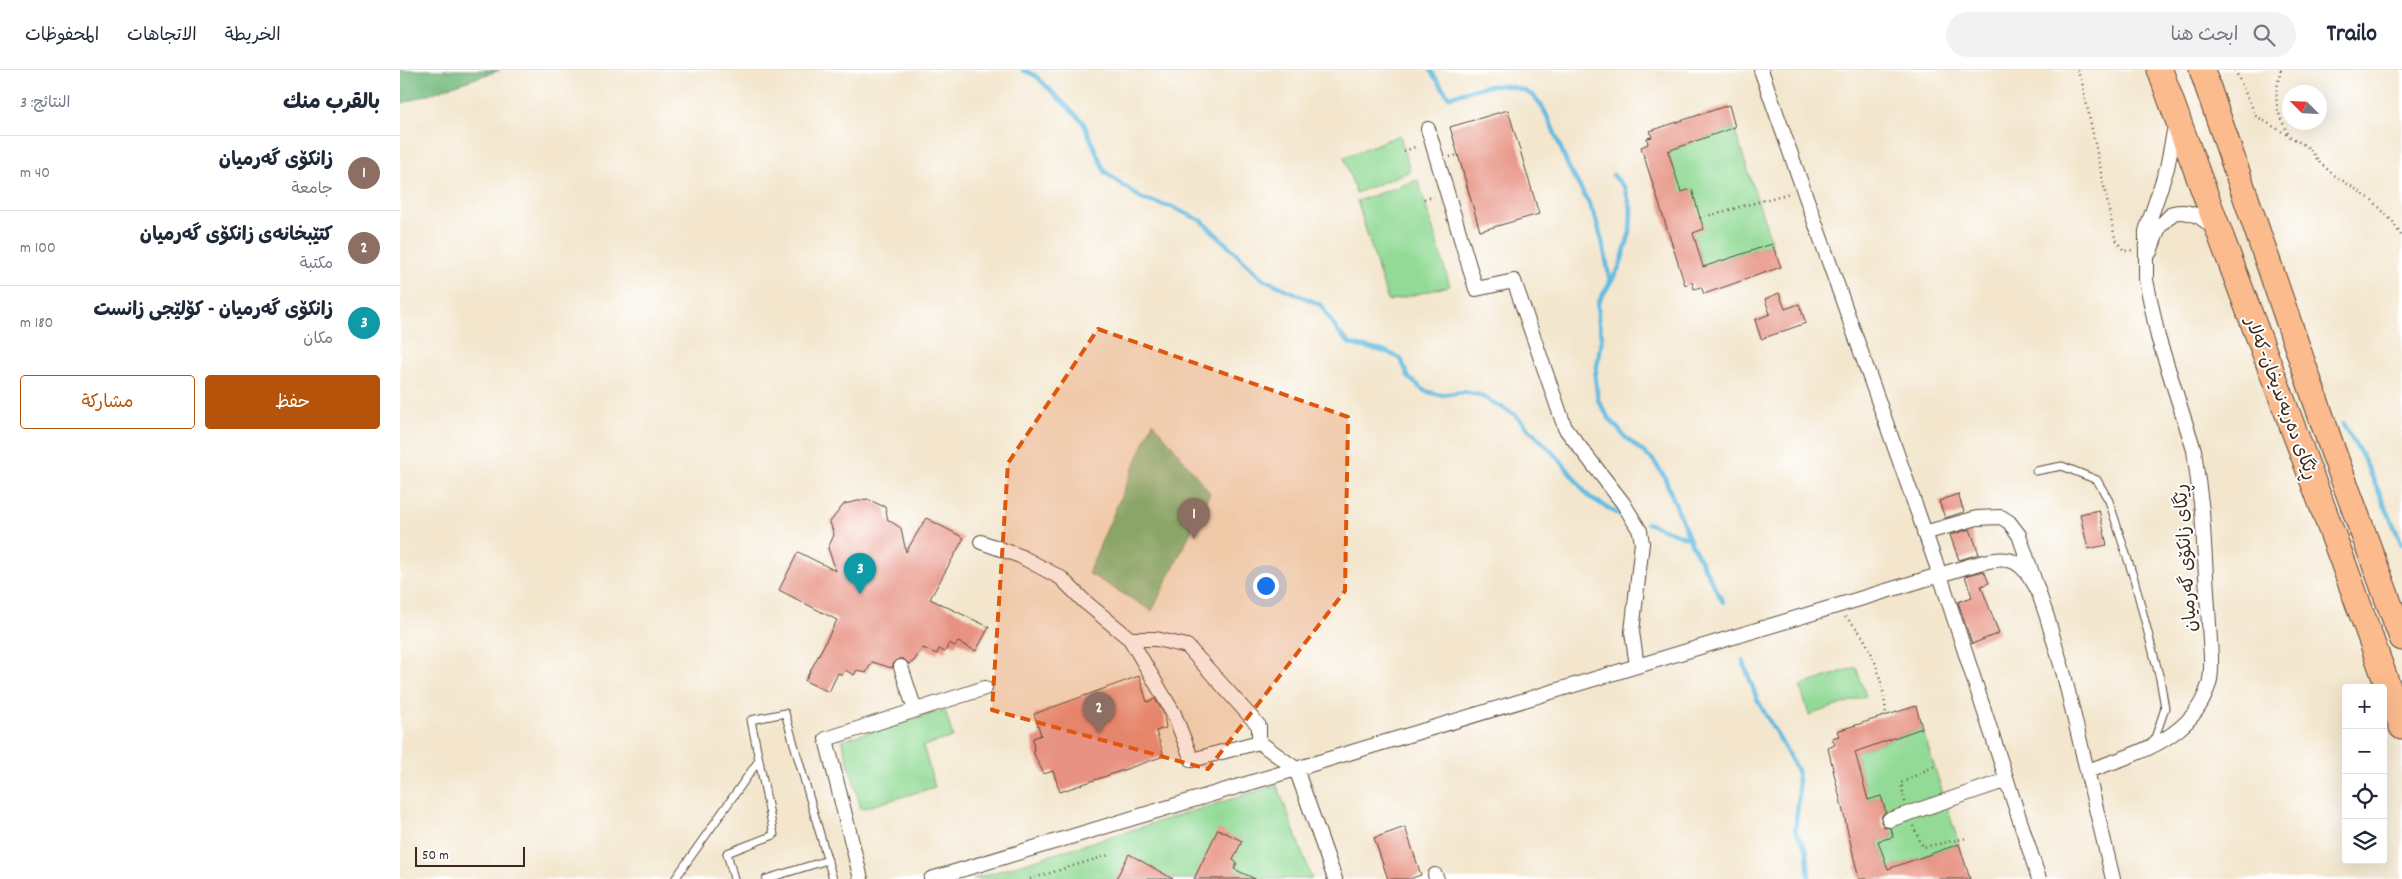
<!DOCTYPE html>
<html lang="ar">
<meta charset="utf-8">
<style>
:root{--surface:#fff;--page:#f2f2f3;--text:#1f2937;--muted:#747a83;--line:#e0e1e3;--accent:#b45309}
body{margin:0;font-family:Dekko,"Playpen Sans Arabic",sans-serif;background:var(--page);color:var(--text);direction:rtl}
.controls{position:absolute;right:15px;bottom:15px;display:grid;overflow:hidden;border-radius:5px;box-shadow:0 5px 20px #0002}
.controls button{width:45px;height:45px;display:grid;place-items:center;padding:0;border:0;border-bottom:1px solid var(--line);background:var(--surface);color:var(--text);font:25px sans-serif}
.compass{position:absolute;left:1882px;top:15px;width:45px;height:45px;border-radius:50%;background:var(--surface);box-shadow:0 5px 20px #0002;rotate:294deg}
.scale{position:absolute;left:15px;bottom:12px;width:110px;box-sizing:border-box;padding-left:5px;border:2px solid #3b2a1e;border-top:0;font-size:14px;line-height:18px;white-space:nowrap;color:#3b2a1e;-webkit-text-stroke:4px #fff;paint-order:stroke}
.you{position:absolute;left:865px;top:515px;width:18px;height:18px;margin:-12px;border:4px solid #fff;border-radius:50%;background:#1a73e8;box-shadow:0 0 0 8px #1a73e833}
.badge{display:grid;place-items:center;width:32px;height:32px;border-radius:50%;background:var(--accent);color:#fff;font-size:16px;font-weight:700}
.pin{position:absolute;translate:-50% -41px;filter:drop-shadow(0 1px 2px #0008)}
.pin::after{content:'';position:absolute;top:26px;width:18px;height:15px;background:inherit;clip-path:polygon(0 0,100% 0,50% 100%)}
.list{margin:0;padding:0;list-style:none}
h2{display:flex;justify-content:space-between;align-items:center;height:65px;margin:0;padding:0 20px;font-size:21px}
h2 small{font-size:16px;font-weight:400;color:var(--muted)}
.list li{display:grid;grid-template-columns:32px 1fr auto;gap:15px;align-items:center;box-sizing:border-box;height:75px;padding:0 20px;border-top:1px solid var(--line)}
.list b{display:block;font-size:19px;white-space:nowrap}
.list p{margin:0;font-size:16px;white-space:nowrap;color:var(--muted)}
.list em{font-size:16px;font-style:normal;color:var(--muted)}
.actions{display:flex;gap:10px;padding:15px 20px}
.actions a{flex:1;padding:11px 0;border:1px solid var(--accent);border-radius:5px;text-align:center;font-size:18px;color:var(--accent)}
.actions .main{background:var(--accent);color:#fff}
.icon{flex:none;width:28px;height:28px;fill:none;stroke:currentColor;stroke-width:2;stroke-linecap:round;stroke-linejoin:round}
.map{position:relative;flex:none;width:2002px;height:809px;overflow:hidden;direction:ltr}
header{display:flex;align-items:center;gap:30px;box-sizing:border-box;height:70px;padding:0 25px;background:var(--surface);border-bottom:1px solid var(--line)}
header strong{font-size:24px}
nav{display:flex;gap:28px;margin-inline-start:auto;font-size:18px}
.search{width:350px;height:45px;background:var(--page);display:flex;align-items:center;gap:12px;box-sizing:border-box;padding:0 18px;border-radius:28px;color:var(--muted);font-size:19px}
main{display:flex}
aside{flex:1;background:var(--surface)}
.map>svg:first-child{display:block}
</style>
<header>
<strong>Trailo</strong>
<div class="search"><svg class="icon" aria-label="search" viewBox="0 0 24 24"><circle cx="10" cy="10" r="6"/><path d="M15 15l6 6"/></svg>ابحث هنا</div>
<nav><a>الخريطة</a><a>الاتجاهات</a><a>المحفوظات</a></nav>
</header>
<main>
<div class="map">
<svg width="2002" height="809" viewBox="0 0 2002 809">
<rect width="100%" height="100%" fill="#fff"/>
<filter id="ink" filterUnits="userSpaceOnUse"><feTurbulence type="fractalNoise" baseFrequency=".02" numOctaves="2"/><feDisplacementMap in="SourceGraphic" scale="10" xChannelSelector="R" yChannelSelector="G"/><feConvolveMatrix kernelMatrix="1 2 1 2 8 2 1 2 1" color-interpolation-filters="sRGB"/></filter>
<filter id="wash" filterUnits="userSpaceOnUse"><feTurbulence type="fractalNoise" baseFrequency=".0096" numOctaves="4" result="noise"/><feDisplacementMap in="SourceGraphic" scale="20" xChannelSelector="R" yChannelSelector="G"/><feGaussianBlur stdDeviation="1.12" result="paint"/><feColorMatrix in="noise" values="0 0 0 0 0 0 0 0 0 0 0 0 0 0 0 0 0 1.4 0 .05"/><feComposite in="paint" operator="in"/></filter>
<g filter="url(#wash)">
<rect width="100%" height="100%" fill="#f3e6cd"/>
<path fill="#92da95" stroke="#66825a" d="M1334,58L1372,174L1303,196L1268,81Z
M1000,65L1010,101L956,123L944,87Z
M1018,110L1050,216L988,231L957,131Z
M1456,597L1466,626L1409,645L1400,616Z
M545,640L553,667L523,676L535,717L461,739L442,670Z
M1522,658L1559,774L1488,799L1478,771L1493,767L1481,726L1468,730L1455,682Z
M877,715L912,809H573Z"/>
<path fill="#75ba7e" stroke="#58724e" d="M0,0H100L0,34Z
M753,352L810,423L752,541L688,503Z"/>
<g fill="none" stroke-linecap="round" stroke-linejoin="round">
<path stroke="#62bbe0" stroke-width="4.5" d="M623,0L636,6L683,52L705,102L742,129L772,137L802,151L863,209L921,235L938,262L950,274L987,282L1001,289L1009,308L1025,321L1040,325L1063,322L1079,325L1114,344L1160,390L1188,426L1223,447
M1030,0L1049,27C1077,17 1105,8 1132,25C1146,34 1161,80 1168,96C1177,113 1188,129 1195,147C1202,168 1207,191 1210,213
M1213,105L1225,118L1231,139L1230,162L1220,196L1198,233V251L1202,266L1195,307L1198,330L1208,347L1225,367L1253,390L1264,406L1292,475L1323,532
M1943,354L1964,389L2002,474
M1247,453L1288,468
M1343,591L1357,629L1397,700L1399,723L1395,760L1407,781L1409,809"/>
</g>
<g id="blocks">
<path fill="#e79282" d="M1329,35L1335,57L1268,81L1281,122L1292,119L1300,148L1304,159L1293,163L1303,197L1372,174L1381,197L1304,224L1301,217L1294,219L1292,212L1285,215L1241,77L1248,74L1247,68L1252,67L1250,61Z
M1108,40L1139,144L1080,161L1050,57Z
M1379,223L1385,239L1399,234L1406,253L1361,269L1355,250L1370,244L1365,229Z
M1558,424L1564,442L1545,448L1539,431Z
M467,429L485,437L488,450L501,458L506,482L526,448L564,468L530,529L589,557L576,581L558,572L555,576L549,573L545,582L539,579L537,584L523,578L514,591L509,594L503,589H499L494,592L492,598L472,592L466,603L457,600L454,605L445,600L442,605L438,603L429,622L405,611L437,550L379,520L398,482L436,501L428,478L434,465L430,452L444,434Z
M1699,440L1707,475L1688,479L1680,444Z
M1570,459L1579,484L1559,490L1550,465Z
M1584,501L1589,513L1581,516L1599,563L1572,574L1558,532L1572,527L1565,506Z
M739,606L747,632L755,629L764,644L766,658L756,661L764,686L660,722L653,701L644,704L634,684L633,668L641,665L634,644Z
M1516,636L1522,658L1455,682L1468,730L1481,726L1486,742L1482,745L1481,752L1484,757L1491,758L1493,767L1478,771L1488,799L1559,774L1570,809H1459L1428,678L1435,675L1432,668L1439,666L1437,661Z
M1005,757L1021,805L1010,809H988L974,768Z
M818,759L842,771L833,790L837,793L834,799L855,809H794Z
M729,784L773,809H716Z"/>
</g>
</g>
<g filter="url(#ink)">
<use href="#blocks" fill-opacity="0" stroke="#574638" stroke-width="1"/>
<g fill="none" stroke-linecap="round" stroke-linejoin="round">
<g stroke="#574638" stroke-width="9">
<path id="lane" d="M1636,401L1662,396L1697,410L1709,431L1734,509L1760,609L1765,638L1753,674
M275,809L359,690
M334,809L327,783L374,765L351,650L385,643L433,809
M366,809L428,790"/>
</g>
<g stroke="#574638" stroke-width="16">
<path id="street" d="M1361,0L1540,505L1639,809
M1028,59L1076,219L1114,211L1165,358L1223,433L1240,461L1242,473L1232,562L1237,596
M1750,182L1759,157L1773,143C1789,139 1803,147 1814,159
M1524,463L1577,448L1601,447L1609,452L1619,465L1647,547L1664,605L1713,809
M581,472L620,486L661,508L684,531L730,569L774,644L792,690L859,672L896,699L935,809
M730,569H756L787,576L859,656V672
M501,597L515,640
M1687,701C1733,685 1792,669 1808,617C1812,608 1811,597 1811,587L1802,441L1794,380L1758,267L1746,210V161L1767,98L1775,56
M1489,750L1607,710
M1035,805L1037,809
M461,809L426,669L585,618
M531,809L1569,496C1605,486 1618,483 1637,519"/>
</g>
<g stroke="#574638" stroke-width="27">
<path id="highway" d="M1760,0C1838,220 1926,436 2002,657
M1802,0L1934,384L2002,568"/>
</g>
<path stroke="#574638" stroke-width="2.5" stroke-dasharray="1 4" stroke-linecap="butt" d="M1677,0L1682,12L1715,168L1724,181L1733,180
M1835,0L1856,46L1909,78L1920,93L1934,105L1972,130L1993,152L2002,167
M1881,0C1873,30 1875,39 1890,67
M1004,81L1018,76
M1050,87L1058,85
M1024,129L1034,127
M1300,148L1390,123
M1445,547C1472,568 1484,613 1486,645
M1505,732L1501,713L1536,695
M1513,756L1523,777L1567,768
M630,809L709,785"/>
<use href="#lane" stroke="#fff" stroke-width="7"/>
<use href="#street" stroke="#fff" stroke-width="14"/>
<use href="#highway" stroke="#fbbb8d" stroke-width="25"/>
</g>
</g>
<path fill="#df570d" fill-opacity="0.2" stroke="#df570d" stroke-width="4" stroke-dasharray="10 6" stroke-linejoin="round" d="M698,259L948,347L945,521L808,699L592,640L608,393Z"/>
<g text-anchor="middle" stroke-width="4" stroke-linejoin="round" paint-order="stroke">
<g font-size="18" fill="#3b2a1e" stroke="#fff">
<text transform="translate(1882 328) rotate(69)" y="6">ڕێگای دەربەندیخان-کەلار</text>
<text transform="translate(1785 488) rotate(-94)" y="6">ڕێگای زانکۆی گەرمیان</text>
</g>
</g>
</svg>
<div class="controls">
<button>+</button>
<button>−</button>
<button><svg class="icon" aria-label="locate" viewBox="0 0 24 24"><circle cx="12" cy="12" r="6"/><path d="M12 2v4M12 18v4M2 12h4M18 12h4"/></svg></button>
<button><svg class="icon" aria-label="layers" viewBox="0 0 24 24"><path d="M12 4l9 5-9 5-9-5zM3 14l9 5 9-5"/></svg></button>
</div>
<svg class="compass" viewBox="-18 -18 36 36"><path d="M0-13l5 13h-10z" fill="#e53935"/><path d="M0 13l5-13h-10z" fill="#747a83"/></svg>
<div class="scale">50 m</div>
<div class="you"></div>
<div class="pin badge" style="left:794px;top:469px;background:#8d6e63">1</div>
<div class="pin badge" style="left:699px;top:663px;background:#8d6e63">2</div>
<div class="pin badge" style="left:460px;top:524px;background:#0f9aa8">3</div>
</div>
<aside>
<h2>بالقرب منك<small>النتائج: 3</small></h2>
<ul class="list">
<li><span class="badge" style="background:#8d6e63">1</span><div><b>زانکۆی گەرمیان</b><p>جامعة</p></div><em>40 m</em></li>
<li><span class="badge" style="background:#8d6e63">2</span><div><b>کتێبخانەی زانکۆی گەرمیان</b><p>مكتبة</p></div><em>100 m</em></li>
<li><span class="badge" style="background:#0f9aa8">3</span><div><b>زانکۆی گەرمیان - کۆلێجی زانست</b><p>مكان</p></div><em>180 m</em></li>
</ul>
<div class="actions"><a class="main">حفظ</a><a>مشاركة</a></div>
</aside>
</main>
